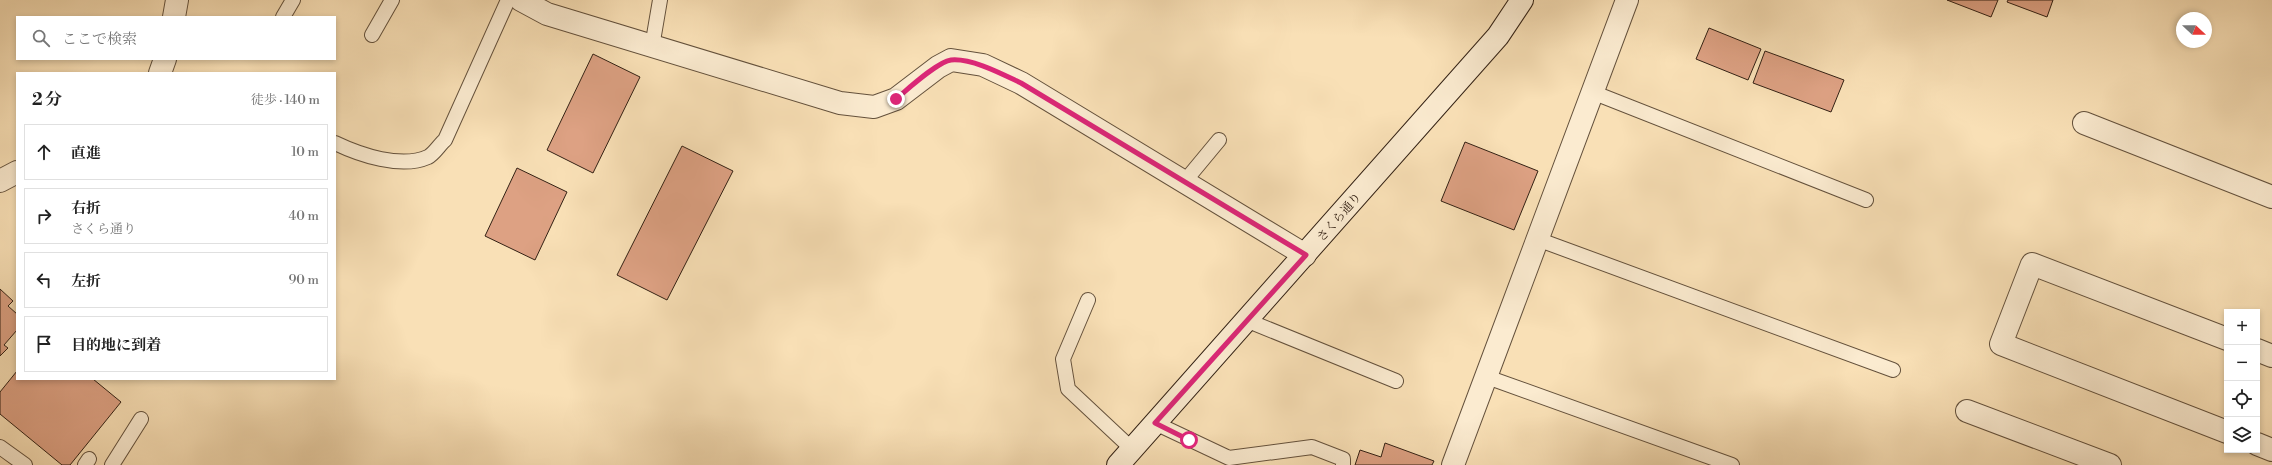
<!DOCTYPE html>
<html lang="ja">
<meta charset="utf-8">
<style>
:root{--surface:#fff;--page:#f6f6f6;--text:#222;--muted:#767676;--line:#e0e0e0}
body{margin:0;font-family:"Libre Bodoni","Noto Serif JP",serif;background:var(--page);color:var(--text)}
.controls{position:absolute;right:12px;bottom:12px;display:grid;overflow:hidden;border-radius:0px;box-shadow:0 2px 6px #0003}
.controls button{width:36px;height:36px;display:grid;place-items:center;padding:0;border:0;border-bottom:1px solid var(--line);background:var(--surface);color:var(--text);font:20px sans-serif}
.compass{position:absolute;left:2176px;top:12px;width:36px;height:36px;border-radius:50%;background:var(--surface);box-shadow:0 2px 6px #0003;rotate:112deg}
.stop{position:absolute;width:12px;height:12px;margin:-9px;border:3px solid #db2777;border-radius:50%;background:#fff}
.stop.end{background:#db2777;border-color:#fff;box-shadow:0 1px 4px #0008}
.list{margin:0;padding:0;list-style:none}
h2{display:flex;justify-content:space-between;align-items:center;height:52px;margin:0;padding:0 16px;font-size:17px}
h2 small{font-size:13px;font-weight:400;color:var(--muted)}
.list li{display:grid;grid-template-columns:26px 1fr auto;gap:12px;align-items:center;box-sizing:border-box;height:56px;margin:0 8px 8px;padding:0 8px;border:1px solid var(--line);border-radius:0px}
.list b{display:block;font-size:15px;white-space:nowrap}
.list p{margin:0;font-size:13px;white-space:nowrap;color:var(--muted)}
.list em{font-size:13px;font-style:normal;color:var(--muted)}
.icon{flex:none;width:22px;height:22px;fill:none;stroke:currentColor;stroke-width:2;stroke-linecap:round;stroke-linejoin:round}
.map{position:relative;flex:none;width:2272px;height:465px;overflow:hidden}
.search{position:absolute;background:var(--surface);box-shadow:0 2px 6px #0003;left:16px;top:16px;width:320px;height:44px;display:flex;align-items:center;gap:10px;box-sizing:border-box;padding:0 14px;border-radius:0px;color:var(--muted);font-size:15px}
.panel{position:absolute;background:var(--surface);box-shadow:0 2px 6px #0003;left:16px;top:72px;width:320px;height:308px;border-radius:0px}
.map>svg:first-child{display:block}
</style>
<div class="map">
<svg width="2272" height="465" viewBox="0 0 2272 465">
<rect width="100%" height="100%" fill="#f9e0b6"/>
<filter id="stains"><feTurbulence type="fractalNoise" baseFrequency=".005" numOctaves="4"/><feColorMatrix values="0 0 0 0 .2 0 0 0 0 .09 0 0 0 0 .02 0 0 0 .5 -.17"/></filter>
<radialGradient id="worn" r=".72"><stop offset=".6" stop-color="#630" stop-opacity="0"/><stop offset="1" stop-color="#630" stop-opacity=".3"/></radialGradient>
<path fill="#dda183" stroke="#332114" d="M1947,0H1998L1991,17Z
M2008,0H2053L2047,17L2007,2Z
M1709,28L1761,49L1748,80L1696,59Z
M1765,51L1844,80L1831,112L1753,83Z
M593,54L640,77L593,173L547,150Z
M1465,142L1538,171L1514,230L1441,201Z
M682,146L733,171L667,300L617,275Z
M517,168L567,192L535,260L485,236Z
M0,289L13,301L8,306L17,314V330L4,345L8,348L0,356Z
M17,371V379H93L121,402L70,465H62L0,414V392Z
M1385,443L1434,461L1432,465H1355L1360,450L1381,457Z"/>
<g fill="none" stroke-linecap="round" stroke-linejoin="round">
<g stroke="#64513c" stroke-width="16">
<path id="lane" d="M283,17L293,0
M372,35L392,0
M652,47L660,0
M1592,92L1866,200
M335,143C360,155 401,169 428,157C434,154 440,144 445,140L508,0
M1185,181L1219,140
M1537,239L1893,370
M1088,300L1063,359L1068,389L1132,449
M1246,320L1396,381
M1487,377L1732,465
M1155,423L1229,458L1312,447L1343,459V465
M0,447L25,465
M85,465L89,459
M112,465L141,419"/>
</g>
<g stroke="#64513c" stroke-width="24">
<path id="street" d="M521,0L547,14L840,103L874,107L896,99L938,67L951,60L983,65L1021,83L1305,255
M174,17L177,0
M160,73L165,59
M2084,123L2272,197
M0,181L17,172
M2227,339L2032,264L2001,344L2227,432
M2257,350L2272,356
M1967,411L2110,465
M2257,444L2272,450
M1453,465L1627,0"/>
</g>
<g stroke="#332114" stroke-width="24">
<path id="secondary" d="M1118,465L1498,36L1522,0"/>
</g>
<use href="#lane" stroke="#fbebd0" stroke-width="14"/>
<use href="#street" stroke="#fbebd0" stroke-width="22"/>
<use href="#secondary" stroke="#fbebd0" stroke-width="22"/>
</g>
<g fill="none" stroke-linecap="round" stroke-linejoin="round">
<path stroke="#db2777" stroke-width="5" d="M896,99C908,89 937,62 951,60C972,58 1002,74 1021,83L1306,255L1155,423L1189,440"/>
</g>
<g text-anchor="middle" stroke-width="3" stroke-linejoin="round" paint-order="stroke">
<g font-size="12" fill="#332114" stroke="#fbebd0">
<text transform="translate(1339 217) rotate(-49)" y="4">さくら通り</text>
</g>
</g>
<rect width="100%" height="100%" filter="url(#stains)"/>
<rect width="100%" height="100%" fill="url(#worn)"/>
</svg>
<div class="controls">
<button>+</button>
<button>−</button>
<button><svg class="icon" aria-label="locate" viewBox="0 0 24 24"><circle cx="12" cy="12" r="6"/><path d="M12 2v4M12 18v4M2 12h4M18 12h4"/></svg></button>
<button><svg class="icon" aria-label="layers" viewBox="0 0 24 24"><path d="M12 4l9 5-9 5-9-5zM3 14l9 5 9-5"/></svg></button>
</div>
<svg class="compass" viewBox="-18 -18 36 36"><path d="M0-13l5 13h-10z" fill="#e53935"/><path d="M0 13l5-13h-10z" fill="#767676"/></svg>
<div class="stop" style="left:1189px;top:440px"></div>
<div class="stop end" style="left:896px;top:99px"></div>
<div class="search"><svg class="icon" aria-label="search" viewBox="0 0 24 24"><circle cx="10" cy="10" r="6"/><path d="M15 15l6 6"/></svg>ここで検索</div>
<section class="panel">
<h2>2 分<small>徒歩 · 140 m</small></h2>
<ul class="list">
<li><svg class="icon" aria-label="ahead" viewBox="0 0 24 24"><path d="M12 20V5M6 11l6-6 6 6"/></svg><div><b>直進</b></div><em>10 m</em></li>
<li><svg class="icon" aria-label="right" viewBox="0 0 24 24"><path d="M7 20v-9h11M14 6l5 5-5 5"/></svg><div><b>右折</b><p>さくら通り</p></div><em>40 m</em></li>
<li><svg class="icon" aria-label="left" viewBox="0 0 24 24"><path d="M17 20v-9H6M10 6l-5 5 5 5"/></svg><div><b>左折</b></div><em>90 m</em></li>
<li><svg class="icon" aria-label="arrive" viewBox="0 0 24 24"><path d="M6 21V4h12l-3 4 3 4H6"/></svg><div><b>目的地に到着</b></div></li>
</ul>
</section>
</div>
